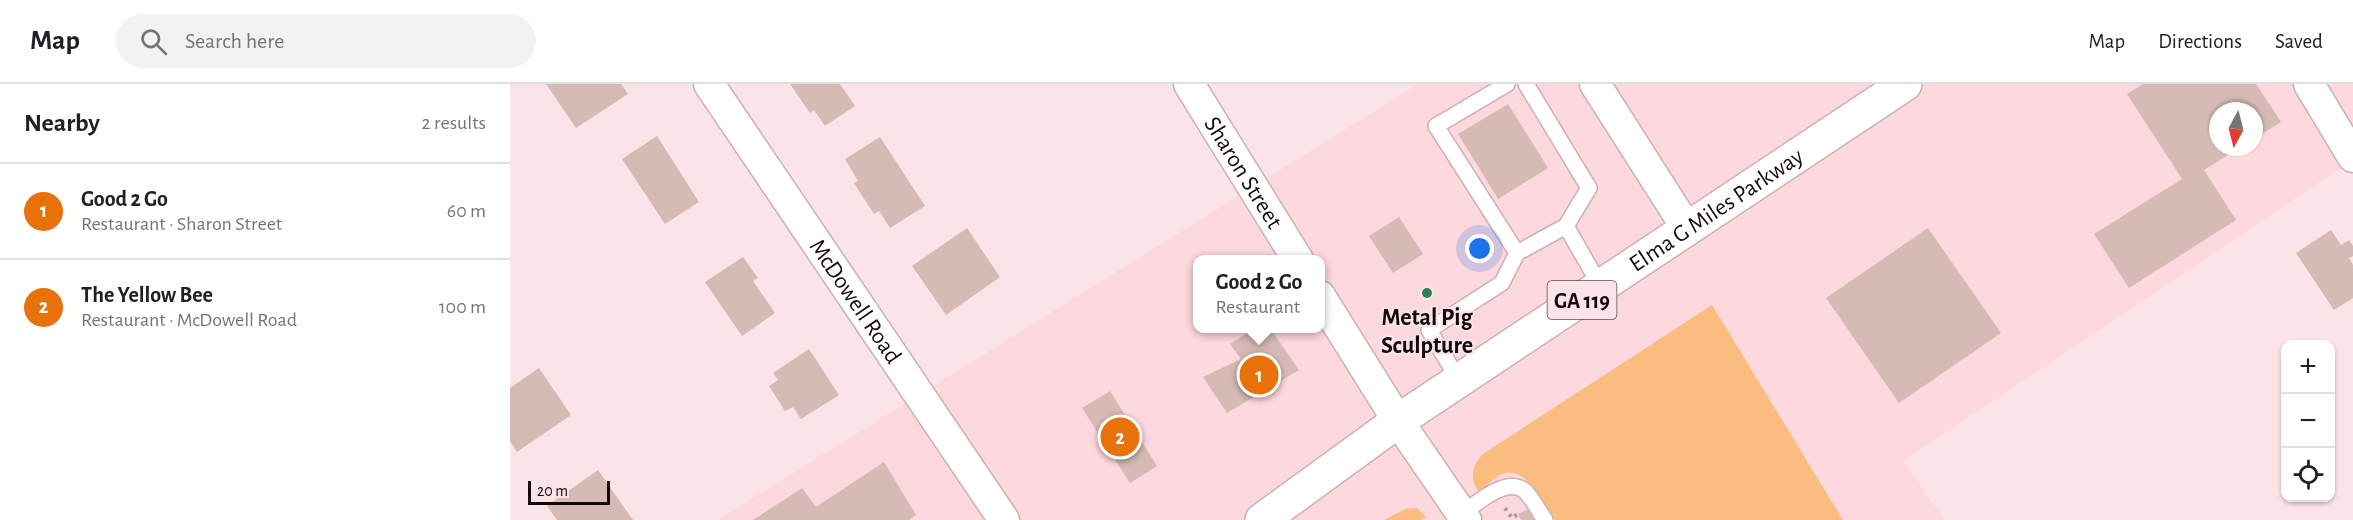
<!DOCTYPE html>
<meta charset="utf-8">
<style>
:root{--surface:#fff;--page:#f2f2f2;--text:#202124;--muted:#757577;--line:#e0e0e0;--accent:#b45309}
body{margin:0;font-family:"Alegreya Sans",sans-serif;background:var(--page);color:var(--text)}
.controls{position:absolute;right:18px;bottom:18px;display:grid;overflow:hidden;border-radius:12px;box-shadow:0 2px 4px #0004}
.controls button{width:54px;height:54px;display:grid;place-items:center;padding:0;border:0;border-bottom:2px solid var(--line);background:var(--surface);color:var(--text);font:30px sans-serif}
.compass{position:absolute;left:1699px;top:18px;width:54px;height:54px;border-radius:50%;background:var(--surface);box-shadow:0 2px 4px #0004;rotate:187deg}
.scale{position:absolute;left:18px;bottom:15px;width:82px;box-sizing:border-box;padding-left:6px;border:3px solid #12090b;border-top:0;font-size:16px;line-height:21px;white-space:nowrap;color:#12090b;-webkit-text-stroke:4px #fbe4e8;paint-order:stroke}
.you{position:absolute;left:970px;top:165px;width:21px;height:21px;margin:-15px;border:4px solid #fff;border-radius:50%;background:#1a73e8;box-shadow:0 0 0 9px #1a73e833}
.badge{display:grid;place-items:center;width:39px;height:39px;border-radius:50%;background:var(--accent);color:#fff;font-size:20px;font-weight:700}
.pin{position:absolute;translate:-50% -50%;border:3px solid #fff;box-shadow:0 2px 6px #0006}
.popup{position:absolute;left:683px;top:171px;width:132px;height:78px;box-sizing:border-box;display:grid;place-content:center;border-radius:12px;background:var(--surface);filter:drop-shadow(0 2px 4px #0005);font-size:20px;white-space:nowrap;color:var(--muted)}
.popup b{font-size:22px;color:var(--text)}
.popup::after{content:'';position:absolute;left:50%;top:100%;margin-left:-12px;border:12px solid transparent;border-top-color:var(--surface)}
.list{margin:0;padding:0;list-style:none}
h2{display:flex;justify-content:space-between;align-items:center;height:78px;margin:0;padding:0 24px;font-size:26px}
h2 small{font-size:20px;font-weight:400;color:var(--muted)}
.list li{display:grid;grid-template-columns:39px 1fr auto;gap:18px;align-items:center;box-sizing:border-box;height:96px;padding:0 24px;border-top:2px solid var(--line)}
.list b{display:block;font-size:22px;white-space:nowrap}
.list p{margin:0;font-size:20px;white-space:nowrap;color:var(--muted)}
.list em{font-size:20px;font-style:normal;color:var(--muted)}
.icon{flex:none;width:33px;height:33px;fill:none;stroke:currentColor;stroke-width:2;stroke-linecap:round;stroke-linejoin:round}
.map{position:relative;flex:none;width:1843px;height:436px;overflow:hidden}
header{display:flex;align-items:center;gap:36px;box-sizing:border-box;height:84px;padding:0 30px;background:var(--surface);border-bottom:2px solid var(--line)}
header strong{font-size:28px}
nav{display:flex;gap:33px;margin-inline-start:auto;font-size:21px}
.search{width:420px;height:54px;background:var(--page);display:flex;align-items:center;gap:15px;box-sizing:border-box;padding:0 21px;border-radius:33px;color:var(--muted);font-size:22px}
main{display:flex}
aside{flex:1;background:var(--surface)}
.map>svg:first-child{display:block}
</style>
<header>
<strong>Map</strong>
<div class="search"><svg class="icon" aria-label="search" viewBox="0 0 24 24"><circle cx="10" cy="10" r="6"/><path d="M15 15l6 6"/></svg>Search here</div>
<nav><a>Map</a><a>Directions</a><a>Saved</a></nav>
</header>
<main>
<aside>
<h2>Nearby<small>2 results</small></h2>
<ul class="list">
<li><span class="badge" style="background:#e8710a">1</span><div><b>Good 2 Go</b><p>Restaurant · Sharon Street</p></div><em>60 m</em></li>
<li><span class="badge" style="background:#e8710a">2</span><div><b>The Yellow Bee</b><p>Restaurant · McDowell Road</p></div><em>100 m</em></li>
</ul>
</aside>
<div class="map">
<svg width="1843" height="436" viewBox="0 0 1843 436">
<rect width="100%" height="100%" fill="#fbe4e8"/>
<path fill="#fdd8de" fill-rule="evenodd" d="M908,0H1843V76L1393,377L1434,436H208ZM1708,27H1744V63H1708ZM688,176H810V244H688Z"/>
<path fill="#fbbd7f" d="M1202,221L1333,436H1045C1034,420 1013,374 987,393C980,397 976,404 969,409C960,395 961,382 973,370Z
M907,424L916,433L911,436H874L895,425Z"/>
<path fill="#d5bbb3" d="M36,0H111L118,10L66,44Z
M280,0H330L345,22L315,42L304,26L300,29Z
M1633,0H1746L1771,38L1744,55V27H1708V63H1731L1694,86L1726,136L1619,204L1584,150L1672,95L1617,10Z
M998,20L1038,84L988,115L948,50Z
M147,52L189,118L155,140L112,75Z
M370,53L415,122L380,144L369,127L364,130L344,99L348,97L335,75Z
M889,133L913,170L883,189L859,152Z
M457,144L490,193L436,231L402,182Z
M1418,144L1491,249L1389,319L1316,214Z
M1821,146L1831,161L1839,156L1843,162V172L1839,174L1843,181V214L1824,226L1786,169Z
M233,173L248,194L243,197L265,229L232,252L195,198Z
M745,244H760L789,286L717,329L693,293L731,275L720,260Z
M299,265L329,311L291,335L283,323L275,327L259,302L268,296L263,289Z
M29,284L61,331L7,368L0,357V304Z
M600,307L647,382L620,399L572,324Z
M374,378L406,431L399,436H243L292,404L306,423Z
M88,386L123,436H47L37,422Z
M1019,425L1026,436H1011L1008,430Z"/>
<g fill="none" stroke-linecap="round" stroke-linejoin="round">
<g stroke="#cbafb4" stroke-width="18">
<path id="lane" d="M1016,0L1079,104L1056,142
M1007,169L1056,142L1091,203
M949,297L919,246L992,199L1007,169L926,42L997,0
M949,432C965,421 997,390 1016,408C1023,416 1029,427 1035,436"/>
</g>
<g stroke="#cbafb4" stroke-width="33">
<g id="street">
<path id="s1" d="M199,0L494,436"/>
<path id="s2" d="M679,0L788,176"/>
<path d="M1085,0L1178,146"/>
<path d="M1799,0L1843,73"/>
<path d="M810,212L888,337L956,436"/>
</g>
</g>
<g stroke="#cbafb4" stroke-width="36">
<g id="primary">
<path id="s3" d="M752,436L888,337L1395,0"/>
</g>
</g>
<path stroke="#a8969a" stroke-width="4" stroke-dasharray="3 4.5" stroke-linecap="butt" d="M995,424L1002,434L1008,430"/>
<use href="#lane" stroke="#fff" stroke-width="15"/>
<use href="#street" stroke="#fff" stroke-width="30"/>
<use href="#primary" stroke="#fff" stroke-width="33"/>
</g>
<circle fill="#2f8052" stroke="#fbe4e8" stroke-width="2" cx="917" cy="209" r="6"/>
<g text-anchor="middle" stroke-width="4.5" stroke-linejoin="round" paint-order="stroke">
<rect fill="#fbe4e8" stroke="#584b4d" stroke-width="1.5" x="1037.5" y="197" width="69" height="38" rx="4.5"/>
<g font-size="22" font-weight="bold" fill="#12090b">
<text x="1072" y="224">GA 119</text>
</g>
<g font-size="24" fill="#12090b" stroke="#fbe4e8">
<text dy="8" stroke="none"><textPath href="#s2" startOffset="104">Sharon Street</textPath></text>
<text dy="8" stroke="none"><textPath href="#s3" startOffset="550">Elma G Miles Parkway</textPath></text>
<text dy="8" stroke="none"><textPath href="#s1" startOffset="262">McDowell Road</textPath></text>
</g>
<g font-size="24" font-weight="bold" fill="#12090b" stroke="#fbe4e8">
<text x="917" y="241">Metal Pig<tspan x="917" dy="28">Sculpture</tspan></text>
</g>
</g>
</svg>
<div class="controls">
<button>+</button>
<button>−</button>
<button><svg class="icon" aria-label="locate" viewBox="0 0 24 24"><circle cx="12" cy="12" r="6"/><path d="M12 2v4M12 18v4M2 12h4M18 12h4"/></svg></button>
</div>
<svg class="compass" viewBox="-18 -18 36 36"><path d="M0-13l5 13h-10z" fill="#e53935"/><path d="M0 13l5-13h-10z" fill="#757577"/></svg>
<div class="scale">20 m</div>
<div class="you"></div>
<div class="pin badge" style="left:749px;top:291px;background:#e8710a">1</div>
<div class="popup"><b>Good 2 Go</b>Restaurant</div>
<div class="pin badge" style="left:610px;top:353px;background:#e8710a">2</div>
</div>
</main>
